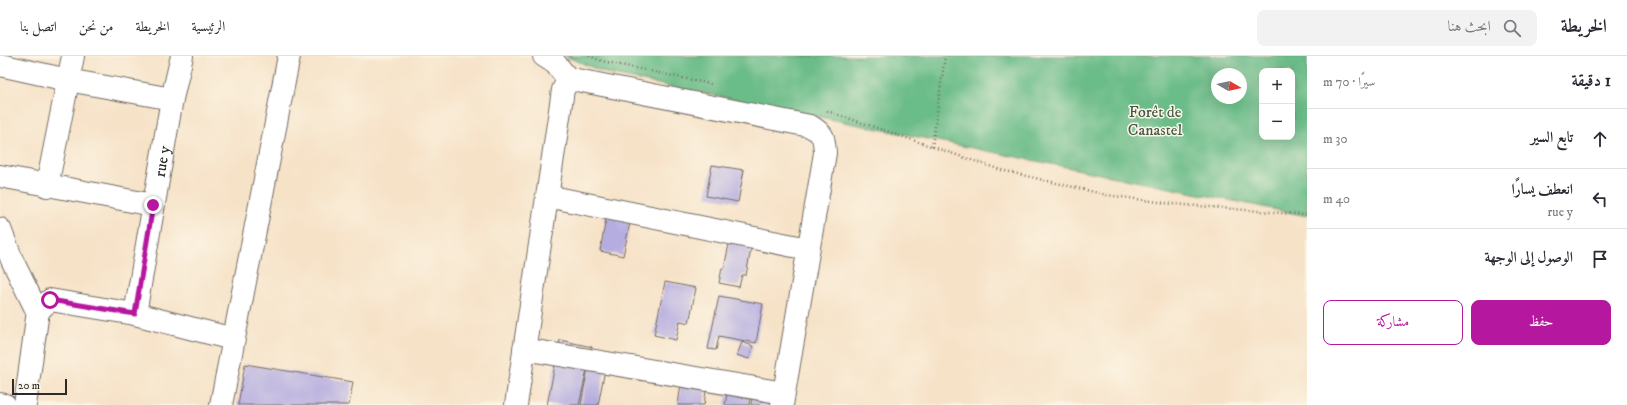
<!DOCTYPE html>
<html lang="ar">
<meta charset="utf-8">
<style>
:root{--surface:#fff;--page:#f2f2f3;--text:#2b2b33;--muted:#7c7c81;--line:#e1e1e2;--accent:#b5179e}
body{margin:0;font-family:"IM FELL DW Pica",Amiri,serif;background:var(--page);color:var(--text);direction:rtl}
.controls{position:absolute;right:12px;top:12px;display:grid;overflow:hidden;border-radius:8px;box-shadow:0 4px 16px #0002}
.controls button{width:36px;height:36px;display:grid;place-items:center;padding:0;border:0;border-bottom:1px solid var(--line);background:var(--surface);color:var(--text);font:20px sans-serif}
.compass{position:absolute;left:1211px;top:12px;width:36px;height:36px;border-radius:50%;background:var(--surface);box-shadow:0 4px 16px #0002;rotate:99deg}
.scale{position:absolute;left:12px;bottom:10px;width:55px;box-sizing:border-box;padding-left:4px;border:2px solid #2b2b2b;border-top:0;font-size:11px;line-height:14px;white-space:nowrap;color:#2b2b2b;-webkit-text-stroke:3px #fcf5e5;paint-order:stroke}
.stop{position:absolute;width:12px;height:12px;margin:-9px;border:3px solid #b5179e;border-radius:50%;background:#fff}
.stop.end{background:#b5179e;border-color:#fff;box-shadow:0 1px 4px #0008}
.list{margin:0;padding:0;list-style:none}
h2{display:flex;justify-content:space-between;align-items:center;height:52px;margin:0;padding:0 16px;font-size:17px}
h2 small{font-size:13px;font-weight:400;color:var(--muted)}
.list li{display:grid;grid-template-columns:26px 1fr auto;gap:12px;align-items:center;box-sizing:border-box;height:60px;padding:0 16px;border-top:1px solid var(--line)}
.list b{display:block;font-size:15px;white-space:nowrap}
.list p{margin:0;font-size:13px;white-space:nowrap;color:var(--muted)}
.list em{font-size:13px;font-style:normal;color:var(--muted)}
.actions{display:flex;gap:8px;padding:12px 16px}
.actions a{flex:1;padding:9px 0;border:1px solid var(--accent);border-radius:8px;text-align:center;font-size:14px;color:var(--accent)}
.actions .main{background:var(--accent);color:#fff}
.icon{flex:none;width:22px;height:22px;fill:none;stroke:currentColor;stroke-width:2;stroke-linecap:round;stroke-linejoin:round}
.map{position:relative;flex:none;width:1307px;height:349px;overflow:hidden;direction:ltr}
header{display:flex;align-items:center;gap:24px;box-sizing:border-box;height:56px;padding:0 20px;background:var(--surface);border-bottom:1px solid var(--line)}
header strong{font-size:19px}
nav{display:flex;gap:22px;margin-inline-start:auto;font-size:14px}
.search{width:280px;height:36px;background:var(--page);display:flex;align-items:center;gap:10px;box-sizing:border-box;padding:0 14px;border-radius:8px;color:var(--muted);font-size:15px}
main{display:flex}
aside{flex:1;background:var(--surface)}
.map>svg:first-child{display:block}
</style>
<header>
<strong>الخريطة</strong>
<div class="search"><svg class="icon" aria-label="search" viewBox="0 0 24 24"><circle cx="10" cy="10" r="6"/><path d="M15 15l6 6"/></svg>ابحث هنا</div>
<nav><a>الرئيسية</a><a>الخريطة</a><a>من نحن</a><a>اتصل بنا</a></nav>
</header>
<main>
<aside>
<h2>1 دقيقة<small>سيرًا · 70 m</small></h2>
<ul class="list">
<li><svg class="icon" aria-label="ahead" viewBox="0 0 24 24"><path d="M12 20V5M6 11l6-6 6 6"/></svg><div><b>تابع السير</b></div><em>30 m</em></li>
<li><svg class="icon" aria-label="left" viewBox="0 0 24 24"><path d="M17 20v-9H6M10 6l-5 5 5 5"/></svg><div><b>انعطف يسارًا</b><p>rue y</p></div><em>40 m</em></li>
<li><svg class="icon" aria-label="arrive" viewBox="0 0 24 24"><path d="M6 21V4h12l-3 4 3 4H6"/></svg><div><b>الوصول إلى الوجهة</b></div></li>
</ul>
<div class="actions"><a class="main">حفظ</a><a>مشاركة</a></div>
</aside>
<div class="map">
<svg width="1307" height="349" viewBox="0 0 1307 349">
<rect width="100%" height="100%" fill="#fcf5e5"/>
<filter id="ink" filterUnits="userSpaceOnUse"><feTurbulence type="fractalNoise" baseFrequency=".025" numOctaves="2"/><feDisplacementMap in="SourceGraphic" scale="8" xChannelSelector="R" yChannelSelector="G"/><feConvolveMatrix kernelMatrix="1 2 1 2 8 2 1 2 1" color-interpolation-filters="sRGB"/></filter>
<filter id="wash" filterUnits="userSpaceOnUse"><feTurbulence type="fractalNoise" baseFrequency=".012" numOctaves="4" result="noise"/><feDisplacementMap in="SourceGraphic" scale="16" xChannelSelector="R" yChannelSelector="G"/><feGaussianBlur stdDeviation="0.9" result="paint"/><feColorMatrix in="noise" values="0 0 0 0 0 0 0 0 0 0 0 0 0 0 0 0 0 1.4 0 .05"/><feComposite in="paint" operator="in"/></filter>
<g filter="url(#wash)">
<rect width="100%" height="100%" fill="#f6e2c7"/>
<path fill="#6bbc88" stroke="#4b745a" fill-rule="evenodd" d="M565,0H1307V160L608,18ZM1262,15H1292V81H1262ZM1217,18H1241V42H1217Z"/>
<g id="blocks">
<path fill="#b5ade0" d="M712,109L744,114L738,146L706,140Z
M608,152L632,157L623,200L600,195Z
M731,179L753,183L746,219H742L739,231L719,227L722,212H724Z
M665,226L696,232L689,267L680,265L676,284L654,279Z
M719,240L763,248L756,287L719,280L716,294L708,293Z
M560,284L592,291L579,349H547Z
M742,286L753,290L749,303L737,299Z
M590,301L607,304L598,349H581Z
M245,308L353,326L349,349H238Z
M709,315L704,349H678L682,320Z
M730,321L753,325L749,349H725Z
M752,343L781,348V349H751Z"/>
</g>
</g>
<g filter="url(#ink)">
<use href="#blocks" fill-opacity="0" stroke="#726b62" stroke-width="1"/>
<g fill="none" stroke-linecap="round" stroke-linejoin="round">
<g stroke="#726b62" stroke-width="24">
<g id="minor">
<path d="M544,0L555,7L570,25"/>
<path d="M0,9L68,24L172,43"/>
<path d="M0,120L153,149"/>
<path d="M47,130L73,0"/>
<path d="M547,140L808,193"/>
<path d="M0,173L12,204L38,257"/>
<path id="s1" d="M135,258L172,43L182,0"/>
<path d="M524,293L784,337"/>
<path d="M0,348L5,349"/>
<path d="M25,349L38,255L50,244L135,258L233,283"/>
<path d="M221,349L289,0"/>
<path d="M516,349L563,34C566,27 569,25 577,24L810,70C824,78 824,81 825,97L782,349"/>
</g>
</g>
<path stroke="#726b62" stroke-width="2.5" stroke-dasharray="1 3" stroke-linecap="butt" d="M589,0L602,5L711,28
M827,55L1001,114L1107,139L1173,148L1307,159
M932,91L945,0"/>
<use href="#minor" stroke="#fff" stroke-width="22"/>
</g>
</g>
<g fill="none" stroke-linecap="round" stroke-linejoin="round" filter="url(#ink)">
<path stroke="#b5179e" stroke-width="5" d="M50,244L135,258L153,149"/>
</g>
<g text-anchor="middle" stroke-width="3" stroke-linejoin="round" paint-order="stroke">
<g font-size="16" fill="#415849" stroke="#fcf5e5">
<text x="1155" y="61">Forêt de<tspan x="1155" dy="18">Canastel</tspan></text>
</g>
<g font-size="16" fill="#2b2b2b" stroke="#fcf5e5">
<text dy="6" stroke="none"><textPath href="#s1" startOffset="155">rue y</textPath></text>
</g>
</g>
</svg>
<div class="controls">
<button>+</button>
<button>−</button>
</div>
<svg class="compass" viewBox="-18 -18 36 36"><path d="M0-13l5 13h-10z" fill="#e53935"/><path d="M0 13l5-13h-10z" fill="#7c7c81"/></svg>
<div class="scale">20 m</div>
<div class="stop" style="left:50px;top:244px"></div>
<div class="stop end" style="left:153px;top:149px"></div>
</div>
</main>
